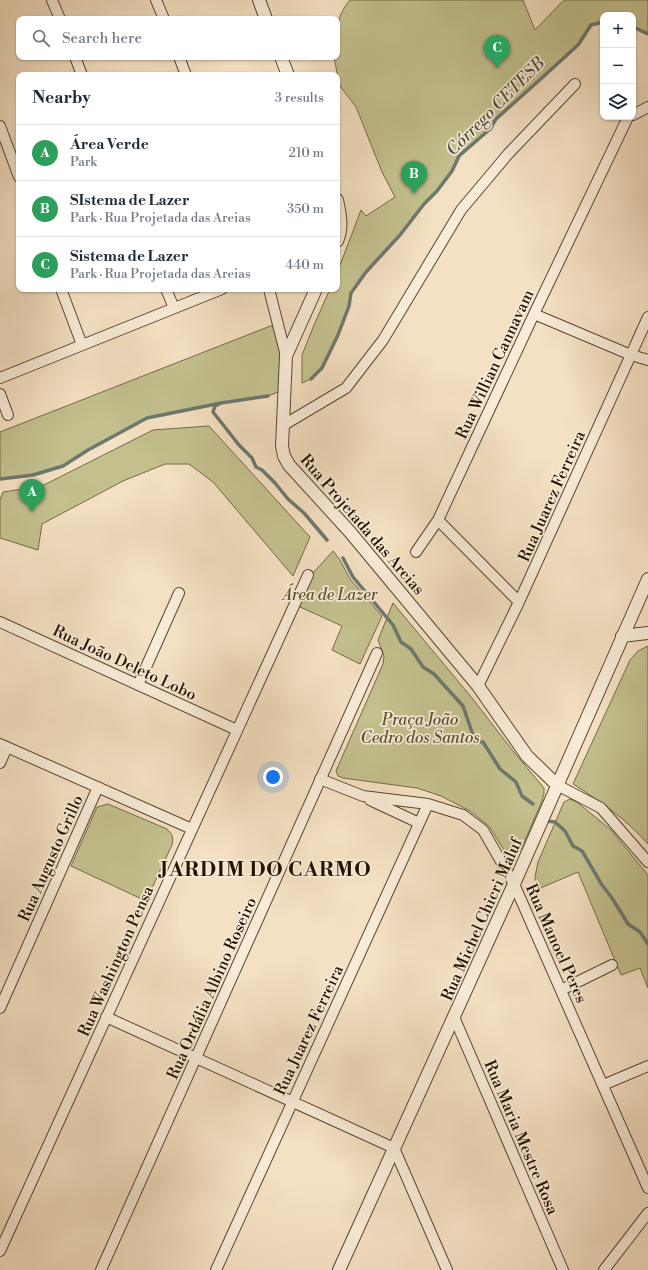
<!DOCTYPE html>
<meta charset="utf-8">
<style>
:root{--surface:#fff;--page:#f6f6f7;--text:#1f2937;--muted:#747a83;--line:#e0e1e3;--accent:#ea580c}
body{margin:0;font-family:"Libre Bodoni",serif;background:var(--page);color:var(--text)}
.controls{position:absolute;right:12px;top:12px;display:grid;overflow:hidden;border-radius:8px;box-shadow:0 1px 3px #0004}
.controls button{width:36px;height:36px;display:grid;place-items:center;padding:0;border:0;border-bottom:1px solid var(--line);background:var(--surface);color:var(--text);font:20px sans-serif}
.you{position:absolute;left:273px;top:777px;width:14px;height:14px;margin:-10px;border:3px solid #fff;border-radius:50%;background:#1a73e8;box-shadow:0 0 0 6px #1a73e833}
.badge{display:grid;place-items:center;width:26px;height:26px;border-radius:50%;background:var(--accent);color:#fff;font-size:13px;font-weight:700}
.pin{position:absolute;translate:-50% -33px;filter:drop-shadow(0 1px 2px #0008)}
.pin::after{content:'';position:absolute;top:21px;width:14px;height:12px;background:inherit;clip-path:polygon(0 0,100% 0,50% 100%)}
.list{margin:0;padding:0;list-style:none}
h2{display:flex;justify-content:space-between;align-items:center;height:52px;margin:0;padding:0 16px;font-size:17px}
h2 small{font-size:13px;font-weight:400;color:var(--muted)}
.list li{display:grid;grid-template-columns:26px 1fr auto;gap:12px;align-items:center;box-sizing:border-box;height:56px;padding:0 16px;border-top:1px solid var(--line)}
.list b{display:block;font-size:15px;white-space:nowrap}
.list p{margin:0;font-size:13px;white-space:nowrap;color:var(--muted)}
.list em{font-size:13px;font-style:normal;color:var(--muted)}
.icon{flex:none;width:22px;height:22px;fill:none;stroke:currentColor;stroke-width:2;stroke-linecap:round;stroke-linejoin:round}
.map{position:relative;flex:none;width:648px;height:1270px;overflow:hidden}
.search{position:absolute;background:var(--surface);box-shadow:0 1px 3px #0004;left:16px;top:16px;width:324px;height:44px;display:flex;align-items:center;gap:10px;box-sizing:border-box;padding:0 14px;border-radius:8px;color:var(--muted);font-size:15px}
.panel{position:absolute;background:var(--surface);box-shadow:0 1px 3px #0004;left:16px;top:72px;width:324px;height:220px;border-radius:8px}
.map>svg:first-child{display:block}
</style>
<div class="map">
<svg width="648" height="1270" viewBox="0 0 648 1270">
<rect width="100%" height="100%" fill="#f4e0c2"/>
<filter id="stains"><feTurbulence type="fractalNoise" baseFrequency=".005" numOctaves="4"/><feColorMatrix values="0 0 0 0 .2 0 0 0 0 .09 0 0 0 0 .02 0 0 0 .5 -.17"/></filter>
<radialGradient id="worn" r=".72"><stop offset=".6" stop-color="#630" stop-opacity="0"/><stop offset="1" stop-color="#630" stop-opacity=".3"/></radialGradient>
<path fill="#c3c08e" stroke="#746a47" d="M350,0H523L535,30L562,2L565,0H648V34L633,27V15H603V22L591,25L578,45L496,119L490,129L459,156L452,171L437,191L424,204L400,235L366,272L359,281L351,293L349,306L338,335L322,368L311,379L302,383V355L314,325L330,289H337V273L361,210L366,216L395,197L382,172L356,107L340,86L334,58V57H337C337,34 334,19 350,0Z
M273,325C283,350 282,364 281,391L268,396L221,403L147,418L88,450L63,466L33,475L0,479V432Z
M209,426L310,537L293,576L213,482L189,464H165L123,481L42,524L38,550L0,538V500L3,492L42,486L153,430Z
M333,551L340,560L350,579L382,616L360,664L332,650L342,626L298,606L313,573Z
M393,603L472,698L513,751L544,788V794L542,801L523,845C519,853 516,854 507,855L489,826L470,811L441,796L417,788L343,778L338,776L336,771L383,664L384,656L378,640Z
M648,646V844C627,820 600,801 573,784L630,660L638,651Z
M570,799L577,802L611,830L648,875V988L640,968L621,975L578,872L536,890L535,877L538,862L564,802Z
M108,804L167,829C172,834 174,837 172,845L146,901L71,866L97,807Z"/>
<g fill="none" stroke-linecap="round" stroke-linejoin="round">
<path stroke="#6d786f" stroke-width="3.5" d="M633,27L648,34
M311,379L322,368L338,335L349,306L351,293L366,272L400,235L424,204L437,191L452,171L459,156L490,129L496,119L544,76L578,45L591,25L603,22
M268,396L221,403L215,406L213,412L239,445L252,458L256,467L262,470L275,483L288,499L304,513L327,540
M0,479L33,475L63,466L88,450L147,418L221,403
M343,558L353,577L393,625L401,642L411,649L423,667L434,674L463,706L475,741L483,742L500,769L516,782L522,796L533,804
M547,821L555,822L565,831L573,846L582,851L602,885L612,898L628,924L640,932L648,944"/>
<g stroke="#584630" stroke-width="12">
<path id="minor" d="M52,0L60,19
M156,0L164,19
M75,57L82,75
M179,57L186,75
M633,115L648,107
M0,126L19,177
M61,289L82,345
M166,289L174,308
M269,289L286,356
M534,314L631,355L648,360
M0,378L222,289
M0,394L8,415
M282,426L346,388L383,340L461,210L508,154L575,84
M438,520L519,602
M416,552L438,520L534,314L628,117
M0,622L237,730
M138,685L179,593
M478,686L519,602L648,317
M0,744L192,829
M0,763L7,747
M320,779L363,796L428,804L463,815L483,830L514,884L648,1188
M557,785L601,808L648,862
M370,800L419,823
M561,990L612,965
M0,1008L98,787
M106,1017L394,1148L447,1270
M454,1017L563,1270
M603,1085L648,1066
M0,1251L308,575
M101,1270L377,653
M216,1270L428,804
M604,1270L648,1213"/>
</g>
<g stroke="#584630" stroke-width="14">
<path id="tertiary" d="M259,0L266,19
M281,57L288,75
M337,200C340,214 343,228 337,241
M316,289L286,356L282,446L284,456L289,465L350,532L478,686L527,756L557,785
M622,636L648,633
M339,1270L514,884L648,579"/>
</g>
<use href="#minor" stroke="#f8ebd7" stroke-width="10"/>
<use href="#tertiary" stroke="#f8ebd7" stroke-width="12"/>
</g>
<g text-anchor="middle" stroke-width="3.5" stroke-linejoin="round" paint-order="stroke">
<g font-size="16" fill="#241300" stroke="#f8ebd7">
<text transform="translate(494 364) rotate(-65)" y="6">Rua Willian Cannavam</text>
<text transform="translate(551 496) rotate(-66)" y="6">Rua Juarez Ferreira</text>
<text transform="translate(363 524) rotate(49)" y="6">Rua Projetada das Areias</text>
<text transform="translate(125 662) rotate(25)" y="6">Rua João Deleto Lobo</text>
<text transform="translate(50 858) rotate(-66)" y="6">Rua Augusto Grillo</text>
<text transform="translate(481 919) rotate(-66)" y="6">Rua Michel Chicri Maluf</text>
<text transform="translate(557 943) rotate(66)" y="6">Rua Manoel Peres</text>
<text transform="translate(115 961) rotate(-66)" y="6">Rua Washington Pensa</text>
<text transform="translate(211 988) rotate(-66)" y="6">Rua Ordália Albino Roseiro</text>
<text transform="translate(308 1030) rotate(-65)" y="6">Rua Juarez Ferreira</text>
<text transform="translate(522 1137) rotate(67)" y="6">Rua Maria Mestre Rosa</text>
</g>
<g font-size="16" font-style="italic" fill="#5c5032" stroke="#f8ebd7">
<text x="330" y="600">Área de Lazer</text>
<text x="420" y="725">Praça João<tspan x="420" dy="18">Cedro dos Santos</tspan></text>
</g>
<g font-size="17" font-style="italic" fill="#4e4e41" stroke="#f8ebd7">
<text transform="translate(495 106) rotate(-45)" y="6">Córrego CETESB</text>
</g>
<g font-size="20" font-weight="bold" letter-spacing="1" fill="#241300" stroke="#f8ebd7">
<text x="266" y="876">JARDIM DO CARMO</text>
</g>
</g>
<rect width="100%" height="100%" filter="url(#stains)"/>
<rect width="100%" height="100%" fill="url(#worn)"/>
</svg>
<div class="controls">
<button>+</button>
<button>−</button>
<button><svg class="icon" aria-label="layers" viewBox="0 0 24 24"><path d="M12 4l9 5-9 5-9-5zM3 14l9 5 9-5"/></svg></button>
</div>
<div class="you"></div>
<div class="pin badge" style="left:32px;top:512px;background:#2e9e5b">A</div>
<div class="pin badge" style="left:414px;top:194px;background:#2e9e5b">B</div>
<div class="pin badge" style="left:497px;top:68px;background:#2e9e5b">C</div>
<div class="search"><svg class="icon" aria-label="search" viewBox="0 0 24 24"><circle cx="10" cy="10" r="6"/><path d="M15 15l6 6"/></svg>Search here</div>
<section class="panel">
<h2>Nearby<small>3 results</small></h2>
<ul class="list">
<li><span class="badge" style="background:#2e9e5b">A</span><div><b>Área Verde</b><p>Park</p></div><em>210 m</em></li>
<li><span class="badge" style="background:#2e9e5b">B</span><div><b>SIstema de Lazer</b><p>Park · Rua Projetada das Areias</p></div><em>350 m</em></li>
<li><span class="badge" style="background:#2e9e5b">C</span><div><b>Sistema de Lazer</b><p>Park · Rua Projetada das Areias</p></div><em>440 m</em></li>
</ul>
</section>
</div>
